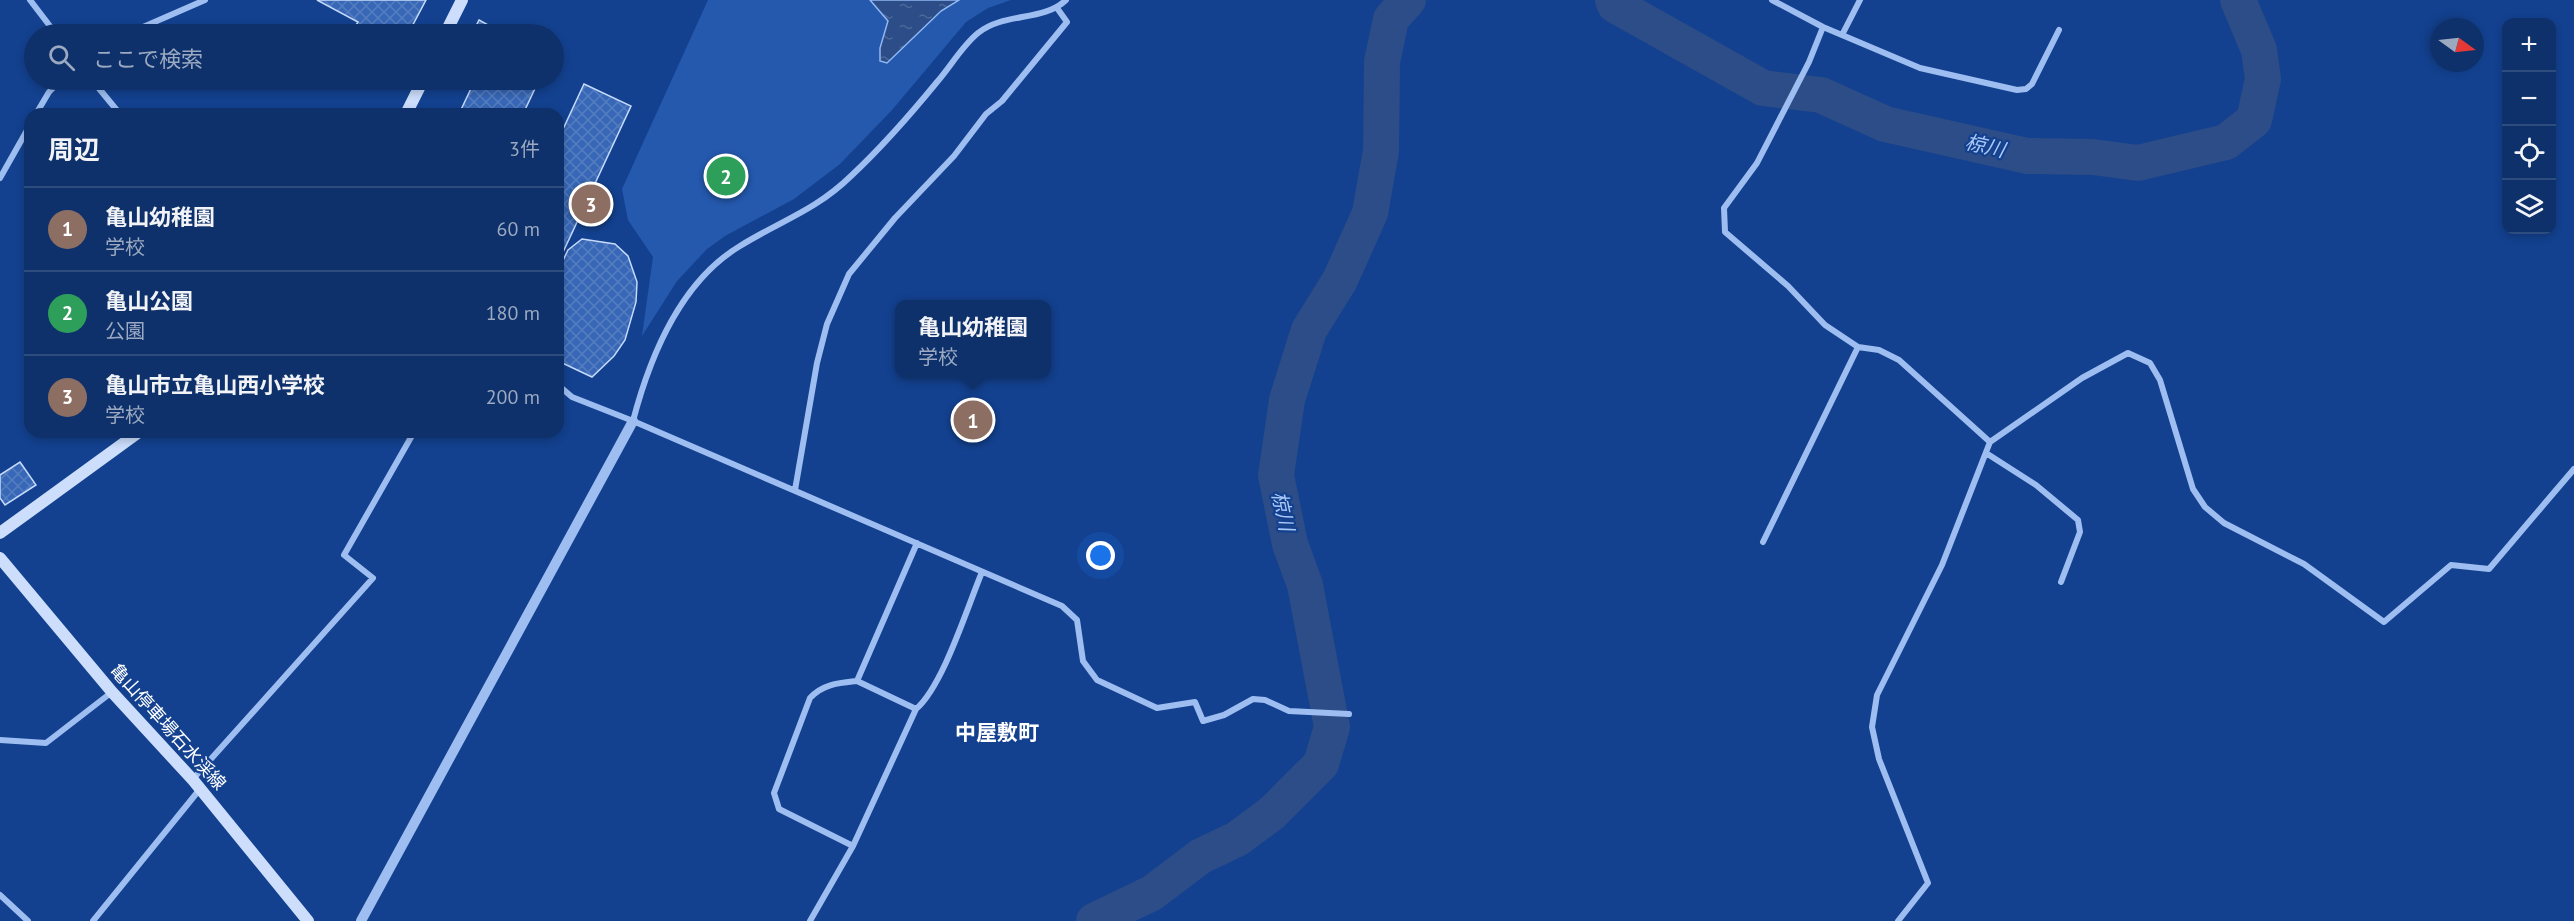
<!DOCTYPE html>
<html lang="ja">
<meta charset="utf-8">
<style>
:root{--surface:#0e316b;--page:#173971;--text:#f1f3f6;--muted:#9ba9c1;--line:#2e4c7e;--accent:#8abfa5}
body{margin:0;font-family:"PT Sans","Noto Sans JP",sans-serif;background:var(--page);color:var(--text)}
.controls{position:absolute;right:18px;top:18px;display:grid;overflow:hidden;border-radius:12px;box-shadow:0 3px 9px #0003}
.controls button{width:54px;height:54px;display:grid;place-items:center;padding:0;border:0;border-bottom:2px solid var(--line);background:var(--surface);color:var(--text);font:30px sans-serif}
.compass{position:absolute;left:2430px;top:18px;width:54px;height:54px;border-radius:50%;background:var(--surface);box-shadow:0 3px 9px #0003;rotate:105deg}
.you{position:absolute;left:1101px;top:556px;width:21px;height:21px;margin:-15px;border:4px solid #fff;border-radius:50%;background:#1a73e8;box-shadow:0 0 0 9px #1a73e833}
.badge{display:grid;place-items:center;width:39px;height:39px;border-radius:50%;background:var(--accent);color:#fff;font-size:20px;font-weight:700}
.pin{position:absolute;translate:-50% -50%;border:3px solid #fff;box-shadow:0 2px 6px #0006}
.popup{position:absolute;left:895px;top:300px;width:156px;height:78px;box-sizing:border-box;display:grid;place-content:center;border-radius:12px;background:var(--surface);filter:drop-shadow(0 2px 4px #0005);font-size:20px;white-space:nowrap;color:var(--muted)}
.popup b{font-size:22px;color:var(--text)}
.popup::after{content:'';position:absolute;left:50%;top:100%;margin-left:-12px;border:12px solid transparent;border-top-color:var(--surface)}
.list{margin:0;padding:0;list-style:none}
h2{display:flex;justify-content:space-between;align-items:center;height:78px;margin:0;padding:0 24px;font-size:26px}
h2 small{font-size:20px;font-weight:400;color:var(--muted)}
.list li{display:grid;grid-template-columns:39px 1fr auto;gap:18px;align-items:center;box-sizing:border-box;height:84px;padding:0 24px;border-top:2px solid var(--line)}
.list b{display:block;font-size:22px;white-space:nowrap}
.list p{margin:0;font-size:20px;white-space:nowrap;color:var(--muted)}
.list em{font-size:20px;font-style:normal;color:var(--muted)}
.icon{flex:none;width:33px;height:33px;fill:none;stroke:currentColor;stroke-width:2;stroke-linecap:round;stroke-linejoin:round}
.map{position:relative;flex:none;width:2574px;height:921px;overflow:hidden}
.search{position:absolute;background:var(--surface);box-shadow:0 3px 9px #0003;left:24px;top:24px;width:540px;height:66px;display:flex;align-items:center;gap:15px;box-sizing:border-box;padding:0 21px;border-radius:33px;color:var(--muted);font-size:22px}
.panel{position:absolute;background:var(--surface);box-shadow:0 3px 9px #0003;left:24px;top:108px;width:540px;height:330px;border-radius:18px}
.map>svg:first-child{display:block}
</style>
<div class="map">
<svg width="2574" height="921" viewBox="0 0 2574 921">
<defs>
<pattern id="water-ripples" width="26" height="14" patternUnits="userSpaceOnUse" patternTransform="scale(1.5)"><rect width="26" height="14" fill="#2c4d87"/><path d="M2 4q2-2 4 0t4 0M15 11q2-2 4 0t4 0" fill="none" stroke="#4c6899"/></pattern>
<pattern id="building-cross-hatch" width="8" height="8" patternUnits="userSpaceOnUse" patternTransform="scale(1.5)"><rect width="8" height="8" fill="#3767b6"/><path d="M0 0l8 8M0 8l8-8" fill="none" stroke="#557ec1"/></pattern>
</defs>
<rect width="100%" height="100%" fill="#13418f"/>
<path fill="#2559ae" d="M708,0H1011L988,8L966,22L892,110L840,164L794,199L725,236L707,249L677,281L642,336L653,257L628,220L622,189Z"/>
<path fill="url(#water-ripples)" stroke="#90b8f4" stroke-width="1.5" d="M870,0H959L941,11L887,63L880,61V48L888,21Z"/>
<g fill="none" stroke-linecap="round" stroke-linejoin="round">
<path stroke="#2c4d87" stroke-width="36" d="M1613,0L1615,5L1763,88L1821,95L1885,124L2027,156L2093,157L2138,163L2226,142L2254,120L2263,79L2259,50L2238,0
M1094,921L1152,893L1201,856L1237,839L1272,813L1321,764L1332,727L1305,585L1290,544L1276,475L1287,400L1309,330L1340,280L1370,213L1381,151L1382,62L1391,19L1408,0"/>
</g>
<path fill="url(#building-cross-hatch)" stroke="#c5dafc" stroke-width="1.5" d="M317,0H426L408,34H374L356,25L358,22Z
M479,20L490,26L486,34H472Z
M475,80H539L523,114H459Z
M584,84L631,106L558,263V140Z
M582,239L615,244L628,256L637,282L636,302L625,340L614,356L592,377L558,361V271L568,250Z
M20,462L36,485L5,505L0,498V475Z"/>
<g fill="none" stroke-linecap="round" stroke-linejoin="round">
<path stroke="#9ebef1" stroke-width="6" d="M30,0L56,34
M1772,0L1823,27L1920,68L2017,90L2026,89L2032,84L2059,30
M1823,27L1809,62L1757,163L1724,208L1725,232L1788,286L1825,325L1858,347L1879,350L1899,360L1990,442
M127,34L205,0
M1842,35L1860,0
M92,80L120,114
M36,114L49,92L61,80
M0,178L30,125
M558,385L572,397L633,421L1062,606L1077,620L1083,661L1097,680L1157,708L1195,702L1203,721L1224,715L1253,699L1265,700L1289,711L1349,714
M633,421C650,356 680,282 740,246C780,221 815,211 851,176C882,147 910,115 937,82C951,66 962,46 978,33C1004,12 1043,22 1066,0
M1986,453L2036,485L2078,520L2080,532L2061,582
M795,490L817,363L827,324L849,274L895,218L954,156L986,114L1002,101L1067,22L1057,8
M1763,542L1858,347
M857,681L916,709
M0,740L46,743L112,692
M193,779L373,578L344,555L414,432
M853,846L779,809L774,793L810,698C823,684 839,683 857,681L917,543
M0,895L28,921
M93,921L200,789
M810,921L853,846L916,709C943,686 967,608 982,572
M1898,921L1928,883L1879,759L1872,727L1877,695L1942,565L1990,442L2082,378L2128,353L2150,363L2160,380L2193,489L2205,507L2224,523L2304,564L2384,622L2451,565L2489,569L2574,469"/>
<path stroke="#9ebef1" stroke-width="10" d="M361,921L633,421"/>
<path stroke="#ccdefc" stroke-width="12" d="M445,34L462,0
M406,114L423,80
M0,533L139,432
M0,558L112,692L193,780L308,921"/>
</g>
<g text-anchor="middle" stroke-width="4.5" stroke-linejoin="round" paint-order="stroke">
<g font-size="18" fill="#fff" stroke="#13418f">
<text transform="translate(168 727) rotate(48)" y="6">亀山停車場石水渓線</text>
</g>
<g font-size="20" font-style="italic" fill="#aac8f8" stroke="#13418f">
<text transform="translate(1985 146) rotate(13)" y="7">椋川</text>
<text transform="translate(1283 511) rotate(78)" y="7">椋川</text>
</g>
<g font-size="21" font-weight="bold" fill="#fff" stroke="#13418f">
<text x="997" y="740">中屋敷町</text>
</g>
</g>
</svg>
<div class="controls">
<button>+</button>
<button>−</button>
<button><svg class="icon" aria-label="locate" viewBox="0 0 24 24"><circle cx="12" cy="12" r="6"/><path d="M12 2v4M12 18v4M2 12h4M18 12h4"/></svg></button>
<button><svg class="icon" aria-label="layers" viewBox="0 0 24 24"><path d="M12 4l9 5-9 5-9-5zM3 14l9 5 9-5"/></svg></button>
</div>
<svg class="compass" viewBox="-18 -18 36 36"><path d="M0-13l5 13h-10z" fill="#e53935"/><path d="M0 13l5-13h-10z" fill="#9ba9c1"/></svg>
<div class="you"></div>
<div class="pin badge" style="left:973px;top:420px;background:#8d6e63">1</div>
<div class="popup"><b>亀山幼稚園</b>学校</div>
<div class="pin badge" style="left:726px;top:176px;background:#2e9e5b">2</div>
<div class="pin badge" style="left:591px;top:204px;background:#8d6e63">3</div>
<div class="search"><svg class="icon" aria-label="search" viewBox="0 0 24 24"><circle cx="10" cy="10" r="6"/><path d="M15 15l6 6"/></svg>ここで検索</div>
<section class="panel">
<h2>周辺<small>3件</small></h2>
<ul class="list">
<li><span class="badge" style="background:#8d6e63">1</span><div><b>亀山幼稚園</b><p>学校</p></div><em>60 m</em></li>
<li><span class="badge" style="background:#2e9e5b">2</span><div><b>亀山公園</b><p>公園</p></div><em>180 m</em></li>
<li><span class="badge" style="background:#8d6e63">3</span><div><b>亀山市立亀山西小学校</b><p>学校</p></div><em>200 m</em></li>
</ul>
</section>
</div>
